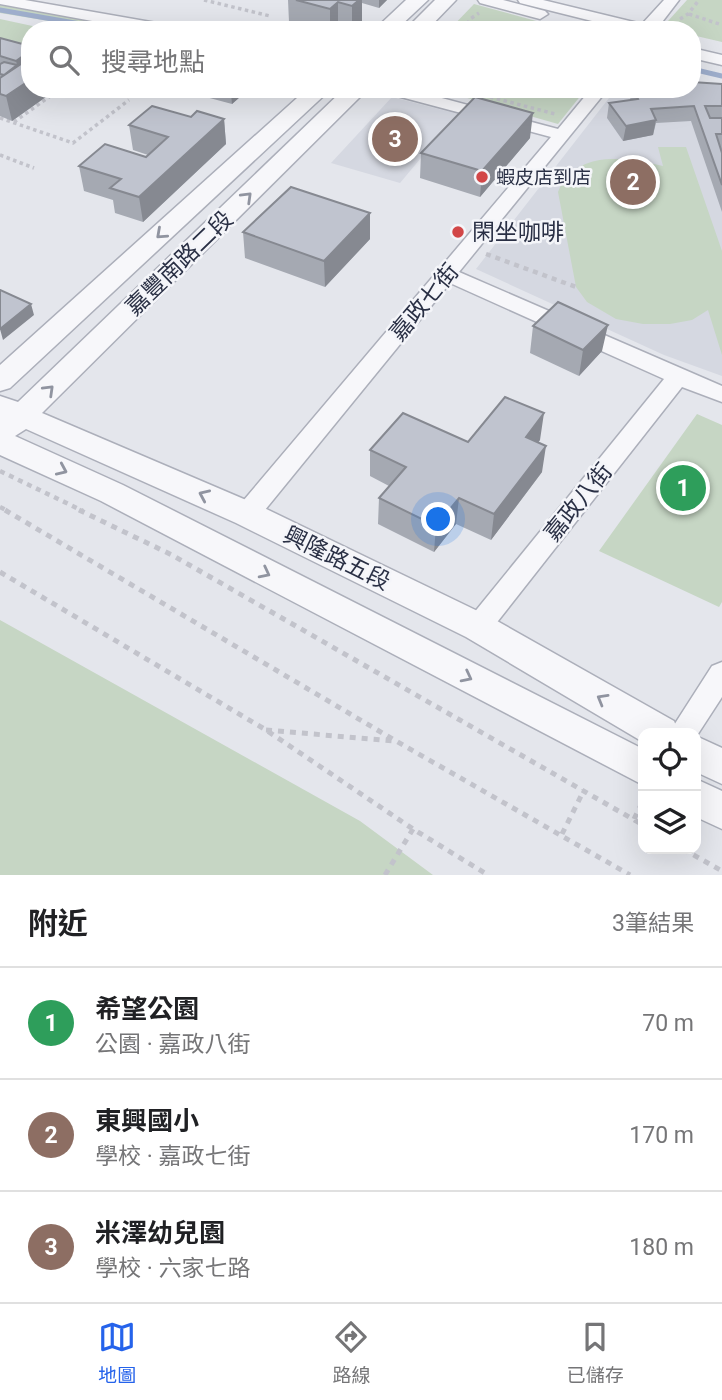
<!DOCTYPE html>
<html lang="zh-TW">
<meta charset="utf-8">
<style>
:root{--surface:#fff;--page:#f2f2f2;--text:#202124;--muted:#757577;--line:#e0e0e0;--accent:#2563eb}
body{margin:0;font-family:Roboto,"Noto Sans TC",sans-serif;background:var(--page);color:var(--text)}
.controls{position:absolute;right:21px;bottom:21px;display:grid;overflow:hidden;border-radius:14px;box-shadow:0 7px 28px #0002}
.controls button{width:63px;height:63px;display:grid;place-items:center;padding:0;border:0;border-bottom:2px solid var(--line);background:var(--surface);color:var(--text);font:35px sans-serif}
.you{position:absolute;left:439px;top:520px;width:24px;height:24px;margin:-18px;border:5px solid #fff;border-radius:50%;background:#1a73e8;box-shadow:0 0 0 10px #1a73e833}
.badge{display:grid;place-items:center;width:46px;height:46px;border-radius:50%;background:var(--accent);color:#fff;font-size:23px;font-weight:700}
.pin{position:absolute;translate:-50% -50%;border:4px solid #fff;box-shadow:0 2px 7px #0006}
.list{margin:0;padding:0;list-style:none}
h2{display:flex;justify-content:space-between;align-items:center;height:91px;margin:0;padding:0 28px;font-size:30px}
h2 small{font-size:23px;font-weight:400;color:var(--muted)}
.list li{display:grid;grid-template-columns:46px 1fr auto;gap:21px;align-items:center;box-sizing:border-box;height:112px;padding:0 28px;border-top:2px solid var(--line)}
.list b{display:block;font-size:26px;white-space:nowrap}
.list p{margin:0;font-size:23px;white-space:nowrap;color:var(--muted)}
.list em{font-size:23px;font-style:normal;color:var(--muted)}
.icon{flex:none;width:38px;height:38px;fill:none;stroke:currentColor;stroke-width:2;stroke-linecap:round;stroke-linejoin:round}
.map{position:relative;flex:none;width:722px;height:875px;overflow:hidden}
.search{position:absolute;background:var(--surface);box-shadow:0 7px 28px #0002;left:21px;right:21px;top:21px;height:77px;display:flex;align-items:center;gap:18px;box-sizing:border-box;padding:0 24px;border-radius:28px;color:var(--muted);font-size:26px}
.sheet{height:427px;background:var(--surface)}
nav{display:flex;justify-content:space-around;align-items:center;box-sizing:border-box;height:98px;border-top:2px solid var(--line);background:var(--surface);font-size:19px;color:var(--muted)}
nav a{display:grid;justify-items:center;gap:4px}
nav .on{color:var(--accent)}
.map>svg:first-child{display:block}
</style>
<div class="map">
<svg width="722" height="875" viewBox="0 0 722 875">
<rect width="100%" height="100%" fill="#e4e6ec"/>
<path fill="#d5d8e1" d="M616,89H692L722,95V376L664,355L476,269Z
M392,97L458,114L400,183L331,163Z"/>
<path fill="#c6d6c4" d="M687,0H722V42L692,35V30H674L668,21Z
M474,4L569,30H449Z
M0,5L151,30H104L0,13Z
M0,19L51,30H30V64L0,85Z
M436,89H586L558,124Z
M658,147H686L722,251V355L708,310L692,320L670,324H643L616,319L587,302L576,287L558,192C575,149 627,157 663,166Z
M697,414L722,425V602L719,607L599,551Z
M0,620L360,821L433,875H0Z"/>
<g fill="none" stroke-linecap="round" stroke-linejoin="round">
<path stroke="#9eaecc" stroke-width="5" d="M0,10L115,30
M692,69L722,76"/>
<g stroke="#acafba" stroke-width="3">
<path id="minor" d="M0,0H25L168,25L176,30H141L0,4Z
M478,0H503L545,11L548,14L540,19L480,3Z
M518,0H543L642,24L664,0H679L656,30H628L520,3Z
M692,48L722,55V65L692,58Z
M380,89H408L558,129L591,89H608L459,272L722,386V402L682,387L487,635L478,638L469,635L465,627L469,619L664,379L450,283L256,521L247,523L238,521L235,514L238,507L551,137L382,92Z
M722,662V697L696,737V733H669L712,666Z"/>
</g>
<g stroke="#acafba" stroke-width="3">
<path id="tertiary" d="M406,0H428L396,30H374Z
M435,0H456L427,30H405Z
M307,89H331L10,388L0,391V365Z
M344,89H368L42,413L258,505L490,617L674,721L679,733H643V742L466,637L236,523L26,429L15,436L123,485L643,749V785L101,501L0,455V396L18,402Z
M696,736L722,748V784L696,772Z
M696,779L722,791V829L696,817Z"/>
</g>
<path stroke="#c2c3cb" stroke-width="3.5" stroke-dasharray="3.5 3.5" stroke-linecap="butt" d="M204,0L270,16
M689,14L722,25
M680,19L688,14L699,0
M464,30L470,19L479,13
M488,89L496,96
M490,97L555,114
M0,118L73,143L129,100
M14,122L60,89
M0,155L34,168"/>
<path stroke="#c2c3cb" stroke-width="4.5" stroke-dasharray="5 5" stroke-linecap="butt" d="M486,254L576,287
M0,471L83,511
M0,507L8,511"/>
<path stroke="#c2c3cb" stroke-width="5" stroke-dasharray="6 6" stroke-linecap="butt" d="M5,510L396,741L630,875
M79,510L172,555L643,825
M0,572L266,730L413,829L488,875
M266,730L394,741
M634,819L643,801
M562,834L584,790
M683,849L722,871
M385,875L413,829"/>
<use href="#minor" fill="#f7f7fa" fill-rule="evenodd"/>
<use href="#tertiary" fill="#f7f7fa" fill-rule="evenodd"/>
</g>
<path fill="#a5a9b2" d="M288,0H387L379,8L362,3V21L352,30L338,26L334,30H319L289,22Z
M0,38L30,46V89H57L12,121L0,116Z
M722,84V149H721L722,153V212L691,121L656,123L653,135L623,141L607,118L609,103L630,100L632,89H692Z
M176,89H249L232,104Z
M191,117L224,119L226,144L143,222L115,213L113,200L84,191L79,166L146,157L148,155L133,150L129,125Z
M530,138L480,197L420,178L421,153Z
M243,232L370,239L325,287L245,258Z
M533,326L602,351L579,376L530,353Z
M540,440L538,442L542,472L491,540L456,524L434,552L378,524L379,498L389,486L370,476V450Z"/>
<path fill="#868991" d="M359,0H362V21L352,30V6Z
M379,0H387L379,8Z
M338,2V26L334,30H330V9Z
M30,51V62L5,80L17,65L16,61Z
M30,80V89H57L12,121L6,96Z
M237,89H249L232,104L231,94Z
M533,113L530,138L480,197L482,171Z
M224,119L226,144L143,222L139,197Z
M656,120L653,135L623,141L626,126Z
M370,213V239L325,287L324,261Z
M31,304L34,315L3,340L0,329Z
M608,325L602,351L579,376L583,350Z
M544,413L540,440L522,463L526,437Z
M546,446L542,472L491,540L494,514Z
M459,498L456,524L434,552L436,526Z"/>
<path fill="#c0c4cf" stroke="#868991" stroke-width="2" d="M296,0H359L352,6L338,2L330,9Z
M0,38L30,46V51L16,61L0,56Z
M30,58V80L6,96L0,94V78Z
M4,62L17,65L4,75L0,74V64Z
M692,82L722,84V106H705L710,118H722V134H716L722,153V185L694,106L651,109L656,120L626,126L609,103L638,99L633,89H692Z
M213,89H237L231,94Z
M475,97L533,113L482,171L421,153Z
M152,106L191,117L197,111L224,119L139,197L110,188L121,179L79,166L105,144L146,157L168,137L129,125Z
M291,187L370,213L324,261L243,232Z
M0,290L31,304L0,329Z
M558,302L608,325L583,350L533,326Z
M505,397L544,413L526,437L546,446L494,514L459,498L436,526L379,498L406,467L370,450L403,413L468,442Z"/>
<defs><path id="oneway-chevron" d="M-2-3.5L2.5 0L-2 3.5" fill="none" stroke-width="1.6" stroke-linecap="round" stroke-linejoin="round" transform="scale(1.75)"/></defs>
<g stroke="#9094a0">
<use href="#oneway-chevron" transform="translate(247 197) rotate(-44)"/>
<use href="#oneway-chevron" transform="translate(161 234) rotate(138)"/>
<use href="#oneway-chevron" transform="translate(49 390) rotate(-44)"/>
<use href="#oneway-chevron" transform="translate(62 470) rotate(24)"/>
<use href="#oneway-chevron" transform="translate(204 495) rotate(-156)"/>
<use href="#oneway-chevron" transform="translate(265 573) rotate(27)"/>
<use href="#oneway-chevron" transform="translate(467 677) rotate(27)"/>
<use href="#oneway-chevron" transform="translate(602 699) rotate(-150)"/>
</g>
<g fill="#d24748" stroke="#f4f5f9" stroke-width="2.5">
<circle cx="482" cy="177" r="7"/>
<circle cx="458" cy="232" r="7"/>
</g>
<g text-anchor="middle" stroke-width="5" stroke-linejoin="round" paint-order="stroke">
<g font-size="19" fill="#2a3045" stroke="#f4f5f9" text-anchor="start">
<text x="496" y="184">蝦皮店到店</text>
</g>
<g font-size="23" fill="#2a3045" stroke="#f4f5f9" text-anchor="start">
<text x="472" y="240">閑坐咖啡</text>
</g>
<g font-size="23" fill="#2a3045" stroke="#f4f5f9">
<text transform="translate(179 263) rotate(-44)" y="8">嘉豐南路二段</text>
<text transform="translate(424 302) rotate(-50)" y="8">嘉政七街</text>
<text transform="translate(578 502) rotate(-51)" y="8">嘉政八街</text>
<text transform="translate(337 558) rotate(26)" y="8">興隆路五段</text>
</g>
</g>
</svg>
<div class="controls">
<button><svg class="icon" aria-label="locate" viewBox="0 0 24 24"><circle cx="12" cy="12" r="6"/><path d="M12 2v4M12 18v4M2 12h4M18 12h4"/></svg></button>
<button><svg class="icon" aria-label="layers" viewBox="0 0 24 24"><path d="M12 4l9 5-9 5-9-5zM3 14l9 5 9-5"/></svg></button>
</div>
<div class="you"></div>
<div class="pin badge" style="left:683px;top:488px;background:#2e9e5b">1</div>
<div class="pin badge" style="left:633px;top:182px;background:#8d6e63">2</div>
<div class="pin badge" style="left:395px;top:139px;background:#8d6e63">3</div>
<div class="search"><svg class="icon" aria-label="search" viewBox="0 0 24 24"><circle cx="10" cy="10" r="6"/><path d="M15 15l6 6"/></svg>搜尋地點</div>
</div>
<section class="sheet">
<h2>附近<small>3筆結果</small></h2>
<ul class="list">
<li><span class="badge" style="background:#2e9e5b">1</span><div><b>希望公園</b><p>公園 · 嘉政八街</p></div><em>70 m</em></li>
<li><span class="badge" style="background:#8d6e63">2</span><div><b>東興國小</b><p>學校 · 嘉政七街</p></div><em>170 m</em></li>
<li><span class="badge" style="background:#8d6e63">3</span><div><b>米澤幼兒園</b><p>學校 · 六家七路</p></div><em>180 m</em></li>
</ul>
</section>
<nav>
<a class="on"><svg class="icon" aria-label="map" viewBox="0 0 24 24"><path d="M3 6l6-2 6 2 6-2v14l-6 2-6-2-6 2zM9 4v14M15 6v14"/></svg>地圖</a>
<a><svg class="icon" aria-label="directions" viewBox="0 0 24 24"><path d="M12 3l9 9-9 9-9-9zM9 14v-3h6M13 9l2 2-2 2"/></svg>路線</a>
<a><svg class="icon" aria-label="saved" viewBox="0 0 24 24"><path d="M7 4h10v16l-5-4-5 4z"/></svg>已儲存</a>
</nav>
